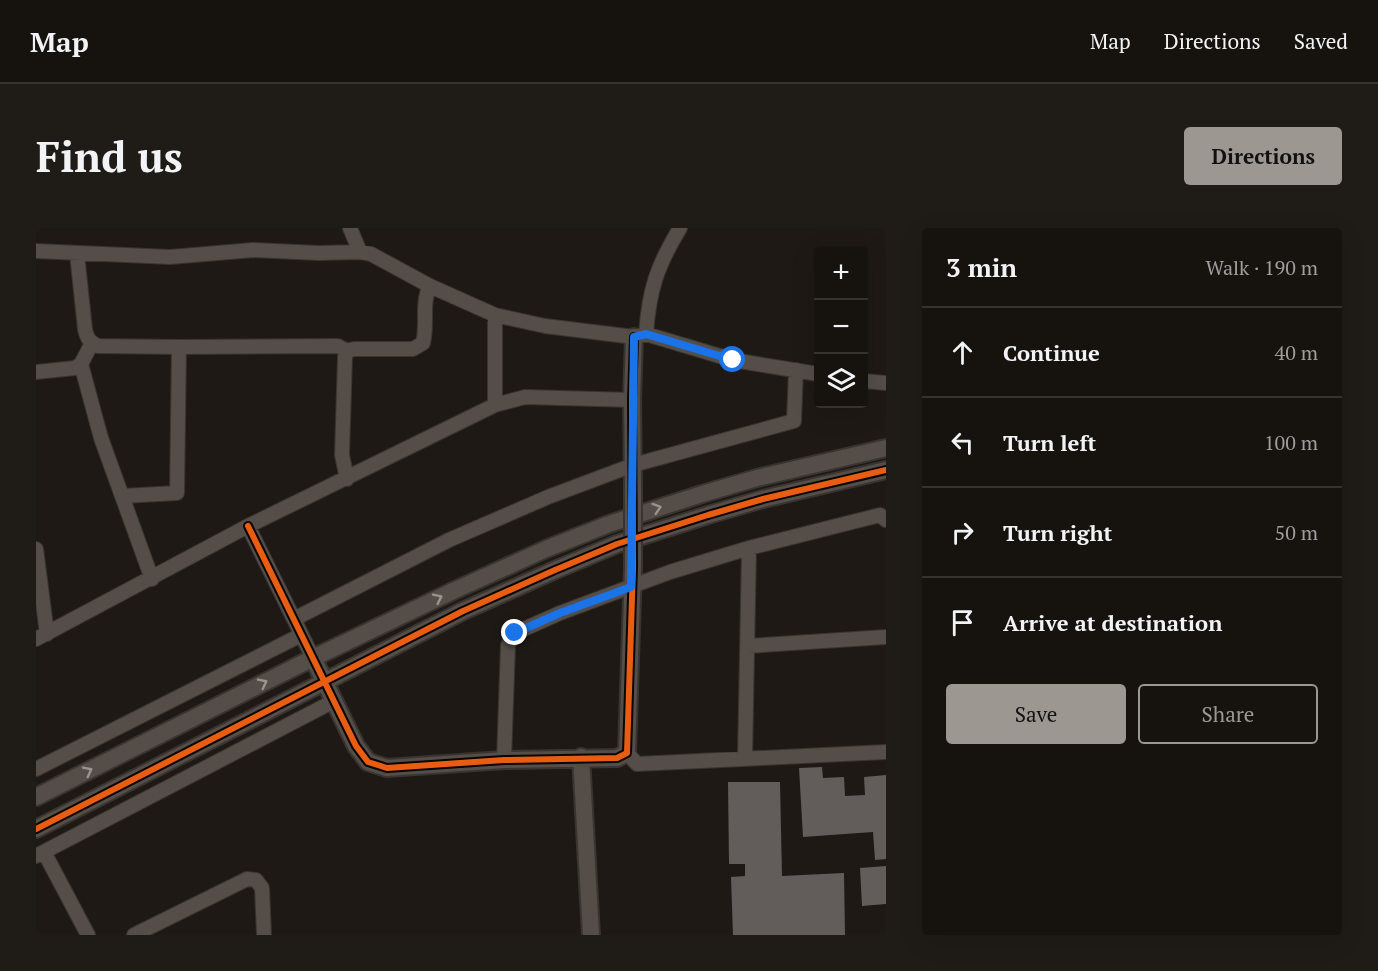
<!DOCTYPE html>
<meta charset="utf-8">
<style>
:root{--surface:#16130f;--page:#1f1c18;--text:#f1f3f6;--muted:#9e9e9e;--line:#35322f;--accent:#9d9791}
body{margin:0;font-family:"PT Serif",serif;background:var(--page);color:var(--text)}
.controls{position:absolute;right:18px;top:18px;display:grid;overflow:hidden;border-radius:6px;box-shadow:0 6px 24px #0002}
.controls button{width:54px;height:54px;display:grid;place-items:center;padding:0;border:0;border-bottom:2px solid var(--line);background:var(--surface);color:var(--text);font:30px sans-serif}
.stop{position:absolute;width:18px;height:18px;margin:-14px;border:4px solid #1a73e8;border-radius:50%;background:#fff}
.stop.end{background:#1a73e8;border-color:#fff;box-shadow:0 2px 6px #0008}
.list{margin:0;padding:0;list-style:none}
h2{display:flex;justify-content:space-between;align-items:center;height:78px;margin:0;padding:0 24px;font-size:26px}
h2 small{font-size:20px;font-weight:400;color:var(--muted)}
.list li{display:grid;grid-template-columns:39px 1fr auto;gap:18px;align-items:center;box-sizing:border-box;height:90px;padding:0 24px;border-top:2px solid var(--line)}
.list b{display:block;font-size:22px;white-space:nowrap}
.list em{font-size:20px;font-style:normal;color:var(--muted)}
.actions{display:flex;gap:12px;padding:18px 24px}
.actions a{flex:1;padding:14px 0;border:2px solid var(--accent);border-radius:6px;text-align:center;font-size:21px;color:var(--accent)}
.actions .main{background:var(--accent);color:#111}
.icon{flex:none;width:33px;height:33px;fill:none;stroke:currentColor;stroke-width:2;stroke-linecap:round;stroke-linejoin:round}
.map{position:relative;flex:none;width:850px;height:707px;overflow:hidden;border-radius:6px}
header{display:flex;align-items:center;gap:36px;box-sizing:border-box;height:84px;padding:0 30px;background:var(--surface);border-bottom:2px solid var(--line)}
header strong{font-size:28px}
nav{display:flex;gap:33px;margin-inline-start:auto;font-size:21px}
.intro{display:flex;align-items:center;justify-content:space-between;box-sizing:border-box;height:144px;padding:0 36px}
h1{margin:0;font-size:42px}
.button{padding:15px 27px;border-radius:6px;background:var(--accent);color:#111;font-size:21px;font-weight:700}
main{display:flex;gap:36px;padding:0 36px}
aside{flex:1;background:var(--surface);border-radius:6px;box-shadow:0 6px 24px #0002}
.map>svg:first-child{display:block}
</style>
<header>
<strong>Map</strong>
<nav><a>Map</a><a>Directions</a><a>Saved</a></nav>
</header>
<div class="intro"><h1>Find us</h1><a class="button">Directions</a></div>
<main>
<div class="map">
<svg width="850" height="707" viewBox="0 0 850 707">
<rect width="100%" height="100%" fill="#1e1914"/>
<path fill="#625d5a" d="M786,539L787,550L808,549L809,568L829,567L828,549L850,547V631L839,632L837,604L767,609L763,540Z
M692,554H744L746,648L808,645L809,707H697L695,649L709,648V636H693Z
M850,638V676L826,678L824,640Z"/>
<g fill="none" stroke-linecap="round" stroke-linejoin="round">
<g stroke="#383430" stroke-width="16">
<path id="minor" d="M314,0L324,24
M0,23L134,29L217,22L282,25L324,24L335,26L394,58L459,87L509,98L598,109L610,106L697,132L782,146
M41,26L49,101C51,110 53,114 62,118L143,119L141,265L86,268
M610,106C613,62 621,38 644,0
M143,119L302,118L311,123
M45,136L65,210L116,351
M0,144L39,140L45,136L56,115
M828,153L850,155
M459,177V87
M311,251L306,227L309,129L311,123L318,121H377L387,115C392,96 385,75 394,58
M212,298L277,430
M0,321L11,406
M258,391L413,312L512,269L597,237L758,193L760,142
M0,411L212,298L459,177L489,169L596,172
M712,418L850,409
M591,525L601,536L850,524
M709,531L713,320
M468,532L472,417L479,405L524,385L634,344L713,320L844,287L850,292
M0,541L265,407
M8,624L52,707
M0,628L298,473
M98,707L211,651L220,652L226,660L228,707"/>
</g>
<g stroke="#383430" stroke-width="20">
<path id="tertiary" d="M597,256L596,172L598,109
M277,430L320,518L332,534L351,540L468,532L581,530L591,525L597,339
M545,529L555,707
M0,569L277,430L417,363L510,321L573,296L666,266L721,250L850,220
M0,601L427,383L519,342L581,316L672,287L727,271L850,242"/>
</g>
<use href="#minor" stroke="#544d48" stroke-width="14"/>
<use href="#tertiary" stroke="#544d48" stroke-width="16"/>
<g stroke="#383430" stroke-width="20" stroke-linecap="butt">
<path id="tertiary-bridge" d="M597,339V256"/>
</g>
<use href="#tertiary-bridge" stroke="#544d48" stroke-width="16"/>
<g stroke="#090603" stroke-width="10">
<path id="cycleway" d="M212,298L320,518L332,534L351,540L468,532L581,530L591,525L597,339L596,172L598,109
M0,601L427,383L519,342L581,316L672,287L727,271L850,242"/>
</g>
<use href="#cycleway" stroke="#e95d12" stroke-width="6"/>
</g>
<defs><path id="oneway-chevron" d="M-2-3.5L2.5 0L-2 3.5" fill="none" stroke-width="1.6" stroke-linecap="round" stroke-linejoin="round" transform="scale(1.5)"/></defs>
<g stroke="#9a948e">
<use href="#oneway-chevron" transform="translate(621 280) rotate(-18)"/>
<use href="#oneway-chevron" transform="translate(402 370) rotate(-26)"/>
<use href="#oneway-chevron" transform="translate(227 455) rotate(-27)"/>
<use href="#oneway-chevron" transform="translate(52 543) rotate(-27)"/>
</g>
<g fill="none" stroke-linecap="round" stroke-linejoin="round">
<path stroke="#1a73e8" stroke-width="8" d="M479,405L524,385L595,359L598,109L610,106L697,132"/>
</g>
</svg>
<div class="controls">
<button>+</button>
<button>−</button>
<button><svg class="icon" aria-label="layers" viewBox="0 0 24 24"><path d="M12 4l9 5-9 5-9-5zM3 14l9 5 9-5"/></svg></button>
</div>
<div class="stop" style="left:697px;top:132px"></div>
<div class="stop end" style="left:479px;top:405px"></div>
</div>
<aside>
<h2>3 min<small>Walk · 190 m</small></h2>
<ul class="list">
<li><svg class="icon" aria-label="ahead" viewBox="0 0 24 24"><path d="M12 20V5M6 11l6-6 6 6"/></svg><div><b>Continue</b></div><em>40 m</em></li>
<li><svg class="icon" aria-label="left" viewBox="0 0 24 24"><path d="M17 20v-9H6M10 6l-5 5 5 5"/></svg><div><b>Turn left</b></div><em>100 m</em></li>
<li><svg class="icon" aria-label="right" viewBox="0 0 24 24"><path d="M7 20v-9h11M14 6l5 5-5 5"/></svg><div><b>Turn right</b></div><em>50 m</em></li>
<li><svg class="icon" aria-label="arrive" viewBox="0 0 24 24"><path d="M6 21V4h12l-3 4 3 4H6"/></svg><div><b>Arrive at destination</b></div></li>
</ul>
<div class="actions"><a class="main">Save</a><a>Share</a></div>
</aside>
</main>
